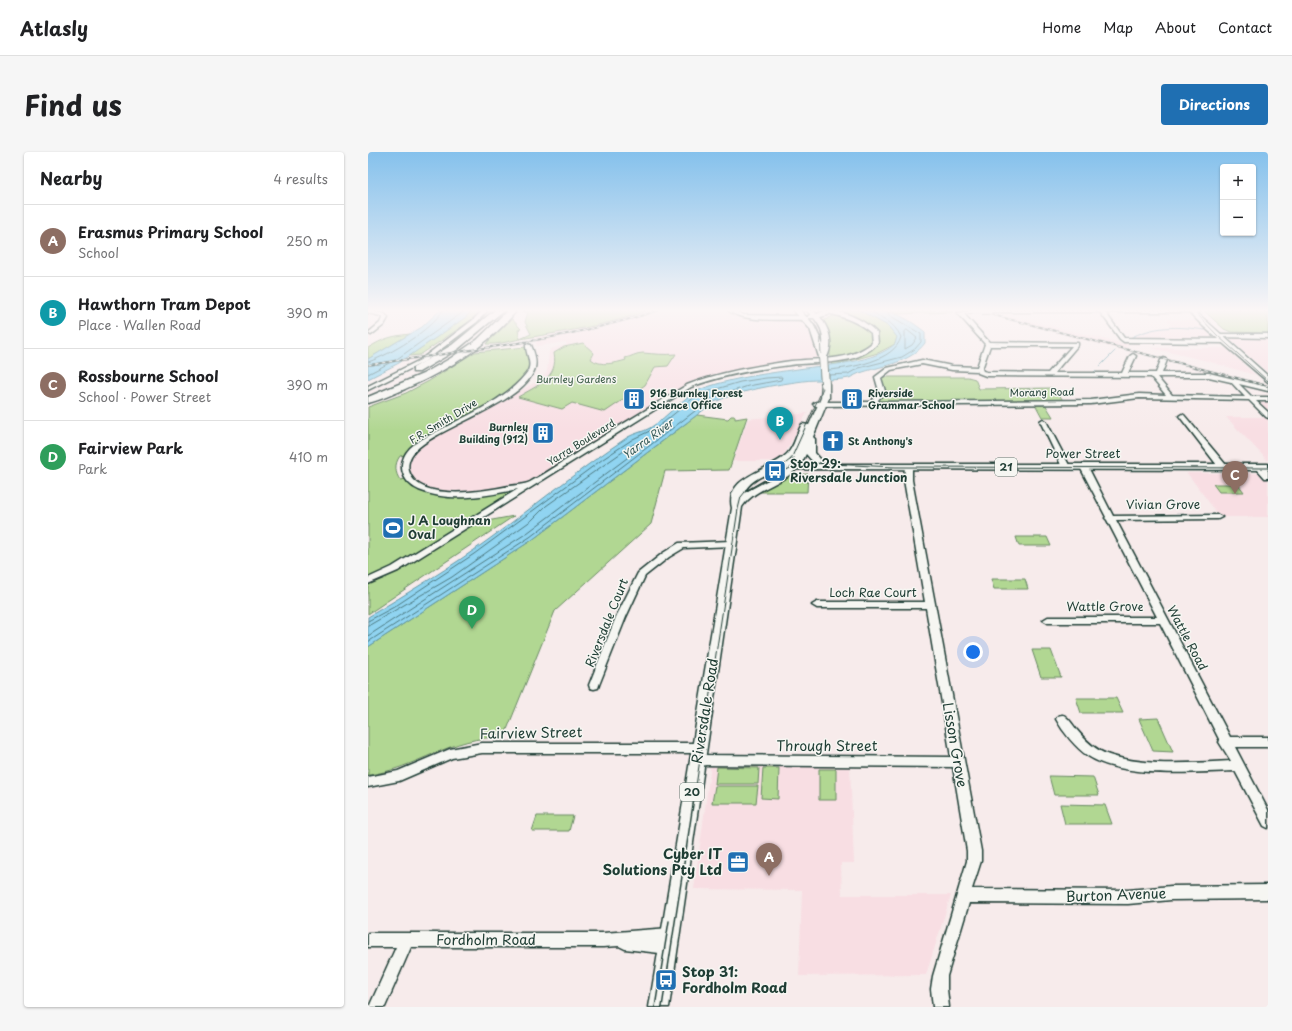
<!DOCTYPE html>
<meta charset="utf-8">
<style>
:root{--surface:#fff;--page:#f6f6f6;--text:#202124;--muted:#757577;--line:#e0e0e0;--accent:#1f6fb2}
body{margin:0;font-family:"Playpen Sans",sans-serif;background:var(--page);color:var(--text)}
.controls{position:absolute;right:12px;top:12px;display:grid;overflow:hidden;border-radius:4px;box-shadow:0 1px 3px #0004}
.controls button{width:36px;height:36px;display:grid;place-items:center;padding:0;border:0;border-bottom:1px solid var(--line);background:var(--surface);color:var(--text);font:20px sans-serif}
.you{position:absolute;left:605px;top:500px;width:14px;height:14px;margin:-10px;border:3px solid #fff;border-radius:50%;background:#1a73e8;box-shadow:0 0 0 6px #1a73e833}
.badge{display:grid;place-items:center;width:26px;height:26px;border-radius:50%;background:var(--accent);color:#fff;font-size:13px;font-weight:700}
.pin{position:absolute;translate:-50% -33px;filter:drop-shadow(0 1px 2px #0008)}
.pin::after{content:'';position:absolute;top:21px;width:14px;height:12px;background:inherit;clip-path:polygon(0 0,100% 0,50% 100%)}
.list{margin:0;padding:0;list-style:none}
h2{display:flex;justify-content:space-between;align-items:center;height:52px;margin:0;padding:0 16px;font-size:17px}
h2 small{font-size:13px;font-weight:400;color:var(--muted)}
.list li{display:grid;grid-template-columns:26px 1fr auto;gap:12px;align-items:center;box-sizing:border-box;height:72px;padding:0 16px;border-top:1px solid var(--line)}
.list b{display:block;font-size:15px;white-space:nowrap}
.list p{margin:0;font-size:13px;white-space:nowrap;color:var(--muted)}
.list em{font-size:13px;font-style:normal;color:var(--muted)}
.map{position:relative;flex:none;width:900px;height:855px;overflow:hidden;border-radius:4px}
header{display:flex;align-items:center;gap:24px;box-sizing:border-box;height:56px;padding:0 20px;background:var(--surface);border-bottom:1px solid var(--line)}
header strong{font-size:19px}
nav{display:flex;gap:22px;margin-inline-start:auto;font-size:14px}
.intro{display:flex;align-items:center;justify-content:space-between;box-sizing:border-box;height:96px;padding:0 24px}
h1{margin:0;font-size:28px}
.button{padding:10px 18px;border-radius:4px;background:var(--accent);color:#fff;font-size:14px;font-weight:700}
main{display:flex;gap:24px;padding:0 24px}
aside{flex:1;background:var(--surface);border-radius:4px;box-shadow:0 1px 3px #0004}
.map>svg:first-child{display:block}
</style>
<header>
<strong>Atlasly</strong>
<nav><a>Home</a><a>Map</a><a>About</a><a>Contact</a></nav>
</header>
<div class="intro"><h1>Find us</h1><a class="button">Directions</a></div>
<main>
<aside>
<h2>Nearby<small>4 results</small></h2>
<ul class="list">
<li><span class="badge" style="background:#8d6e63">A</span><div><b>Erasmus Primary School</b><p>School</p></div><em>250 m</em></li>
<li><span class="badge" style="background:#0f9aa8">B</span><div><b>Hawthorn Tram Depot</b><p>Place · Wallen Road</p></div><em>390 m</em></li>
<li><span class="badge" style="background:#8d6e63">C</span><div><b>Rossbourne School</b><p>School · Power Street</p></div><em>390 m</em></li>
<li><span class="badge" style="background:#2e9e5b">D</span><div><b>Fairview Park</b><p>Park</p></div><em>410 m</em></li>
</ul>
</aside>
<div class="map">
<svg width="900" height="855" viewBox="0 0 900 855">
<rect width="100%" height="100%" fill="#f7ebeb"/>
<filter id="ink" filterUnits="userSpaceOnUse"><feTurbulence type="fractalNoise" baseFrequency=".025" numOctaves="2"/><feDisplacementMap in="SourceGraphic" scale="8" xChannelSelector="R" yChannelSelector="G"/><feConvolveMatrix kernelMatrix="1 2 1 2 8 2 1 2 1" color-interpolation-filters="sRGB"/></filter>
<g filter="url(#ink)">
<path fill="#f8dee3" d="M281,158H423L442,177L455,205L371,219L331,230L165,331L110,341L64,340L45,331L36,314L38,307L56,290L170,229L179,220L181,199L185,196L198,193V190L169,194L166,185L221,175L260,166Z
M611,160H626L761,193L753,198Z
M799,168H827L848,187L763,186L773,181L804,173Z
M900,186V221L862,187Z
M783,196H858L887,223L839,209Z
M883,249H900V309L858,265H899Z
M439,261L416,303L412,307L405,309H365L380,267Z
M819,321H894L900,328V365H852Z
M343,612L482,614L486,711H473L474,743H583L558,823L431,824L434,738L326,737Z"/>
<path fill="#b1d792" stroke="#688a63" d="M104,158H112L102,169L52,203L41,204L98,165Z
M154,158H281C242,173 200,179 158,186C145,188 131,193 118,192L144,167L153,177L150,178L152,187L163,182L157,170L160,160H155Z
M469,158H491L520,174L529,185L527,192L510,201L464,214C458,194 469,188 455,169L471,161Z
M584,158L585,160L529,162L522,159Z
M835,158H900V181L863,180L856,177Z
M42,182L0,207V196C16,186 24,184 42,182Z
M215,191L226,201L223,207C232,215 248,211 258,208L257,206C263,205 268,201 275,201C287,202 296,203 308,202L300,214L287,215L277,233L237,260L204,251L194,257L150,245C168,234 191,226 186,201L196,195Z
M159,195C161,203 164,211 161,219C150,241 84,270 62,285C52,291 44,303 32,304C26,312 27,321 32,328L39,327L53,338L113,343L157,334L92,374L146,364L0,462V255L38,241L61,229L107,200Z
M512,225H600L607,227L611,237L683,236L689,239L696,250H508L512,243Z
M667,252H677L685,265H674Z
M329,263L360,267L363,264H367V267L379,265L361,318L297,319L283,372L187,459L136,585C82,584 49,617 0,623V495L164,388Z
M440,322L439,340H392L424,323Z
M845,332H870L876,340H851Z
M648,385H679L683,394H651Z
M623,427H657L660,437H626Z
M664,498H683L693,525H673Z
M708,546H748L755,561H713Z
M790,566L805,600L785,599L771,567Z
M349,615L391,616L390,632H347Z
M395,616H411L410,647L393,646Z
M451,617H468V648H451Z
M681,624L725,625L731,643H686Z
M347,634H390L388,651H344Z
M692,652L737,653L744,672H697Z
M169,664H205L201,679H164Z"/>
<path fill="#90d4f1" stroke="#6398a5" d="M72,158H104L98,165L31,211L0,227V207L54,175Z
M491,158C521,158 532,160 557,180V191C542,211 517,213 495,220C490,221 486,224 481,226C467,229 450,227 435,229C405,233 375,238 346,250L164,388L0,495V465C41,440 82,416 120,388C167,354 211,317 260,285C267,281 275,280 282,276C300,265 317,242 336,236C368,225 403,221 437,216C465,212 505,211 527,192L529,185L520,174Z"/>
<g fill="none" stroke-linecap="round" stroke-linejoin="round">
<path stroke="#4c7980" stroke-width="1" d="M539,178L549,186L544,193L537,197V180Z
M0,210C22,203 63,178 75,158
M461,218C482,216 527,209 533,185C526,170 513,165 499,158
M0,222L29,207L98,158
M461,223L480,222L491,216L534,205L547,197L553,190V182L521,163L519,158
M0,469L26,455L106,402L235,307L265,287L290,275L329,243L372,230L398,226L414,225L413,228L380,234L344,246L162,385L0,490
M0,474L84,425L164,368L178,354L223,322L266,292L279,288L278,291L267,300L159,381L0,484"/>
<path stroke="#6398a5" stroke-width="1" d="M760,187C786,173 809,174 837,178
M725,221L747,199"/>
<g stroke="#1f3d34" stroke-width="3">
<path id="minor" d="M0,158L17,162L20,166L16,173L3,183L0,181L12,171L14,166L13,164L0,161Z
M115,158H120L109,170L56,210L0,238V234L52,208L105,168Z
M360,158H365L376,163L437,164L440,166L437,168C418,167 373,171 360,158Z
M608,158V160L596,162L621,190L710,191V193L686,221H754L762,204L765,202L768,204L760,221H788L793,208L796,206L799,208L794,221H841L900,235V239L871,232L884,245H900V249H888L900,260V266L898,265L881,248L771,246L723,252L448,254L445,252L448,250H505L504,248L511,239L507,225L519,216L554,208L584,214L609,215L617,192L589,161ZM622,194H704L680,221L619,220L615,219L614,217ZM554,212L584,218L609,219L610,221L618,224L783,225L798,243L771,242L723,248L511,250L510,248L517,239L513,226L523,218ZM789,225H841L863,230L877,245L804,243Z
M619,158H834L832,160H737L756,186L857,187L860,189L857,191L756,190L752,187L732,160H621Z
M460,159C476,158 498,169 509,181L510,191C488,215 451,209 422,213C389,217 355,223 323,235L30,419L0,432V426L24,415L150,337C118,344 83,351 51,338C33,330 28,311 42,296C50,288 60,284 70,279C99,263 136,249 157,223C167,212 157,203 158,192L163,193C166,200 169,208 167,216C157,251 71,274 47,299C42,304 39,312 41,319C50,351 118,339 141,334C147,333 156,333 162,330C179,321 196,309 213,298C248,276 284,254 319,233C352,220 388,214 423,209C451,206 481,210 504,191L503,181C491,170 476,165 460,161Z
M852,182H900V186L850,185V183Z
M814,262L816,263L858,313V317H852L812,265L811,264Z
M675,267L678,269L702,315L701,317H698L694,315L672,269Z
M537,313H540L544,315V328L613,699V709L604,737L760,738L803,734L900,733V747L803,748L760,752L601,751L579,824V837L581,855H565L563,837L565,824L599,709V699L585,615L329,613L325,611L323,608L325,605L329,603L583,605L558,456H449L444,453L449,450H557L536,328Z
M713,313H716L720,315L745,364L850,363L854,365L850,367L748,368L862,585H900V595H867L900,658V676L896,674L867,619C827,620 755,627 720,604C708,596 695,580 688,567L690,564C693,563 696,562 698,565C702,568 705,573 708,577C717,588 727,598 741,603C777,615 825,611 863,609L851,590L852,589L792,471H680L675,468L680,465H789L739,368L737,366L738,365L712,315Z
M889,313H895L900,319V326H897L889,317Z
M363,389L366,390L367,392L366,394L316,396L301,405L277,424L258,465L231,533L230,536L226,537L222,536L221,533L248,465L270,421L295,401L311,391Z
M114,591H331L335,593L337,596L335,599L331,601H114L84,606L31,629L0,635V625L30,619L82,597Z
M302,776L307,778L309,783L307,788L304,789L307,795L305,800L300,802L257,797L251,794L235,795H43L17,855H1L28,795H0V781H235Z"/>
</g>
<g stroke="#1f3d34" stroke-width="3">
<path id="major" d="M425,158H432L439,166L440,164L443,163L438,158H445L449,162L458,158H465L460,163L452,165C462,178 466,192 458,207L451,205L442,177ZM440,166H446C453,174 456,183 455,193L448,176Z
M819,158H826L900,224V230L835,174Z
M454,230L461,232V246L445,285L447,287V301L454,309L449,312L446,311L438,302L433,312H900V318L429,317C412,333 387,336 374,355L301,855H281L364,356C356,324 402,319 419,302C427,294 428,282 434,272L441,273L453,246ZM427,305L424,311L422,309ZM416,314L419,316L376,341C382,326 403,321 416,314Z"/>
</g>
<g stroke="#1f3d34" stroke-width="3">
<path id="highway" d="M127,158H136L90,197L51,220H45V216L84,193Z
M140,158H149C119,195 79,218 37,237C25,242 13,248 0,251V245L55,222L83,206L109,188Z"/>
</g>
<use href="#minor" fill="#f6f6f2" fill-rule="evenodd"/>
<use href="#major" fill="#f6f6f2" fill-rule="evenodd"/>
<use href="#highway" fill="#f6f6f2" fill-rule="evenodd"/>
<path stroke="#1f3d34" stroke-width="1" d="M825,158L850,184L900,229
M413,315L423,307L455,236L452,185L444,169L433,158
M326,647L370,357L373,345L377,340L424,315L442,311L527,315L900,316"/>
<path stroke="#1f3d34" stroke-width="1.5" d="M287,855L301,769
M294,855L326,646"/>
<g stroke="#1f3d34" stroke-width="2">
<path id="rail" d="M606,158L900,234
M0,213C97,198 197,189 291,158"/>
</g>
<use href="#rail" stroke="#f6f6f2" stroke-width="1" stroke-dasharray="3.5" stroke-linecap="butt"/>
<g stroke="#1f3d34" stroke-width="8" stroke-linecap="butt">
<path id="minor-bridge" d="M606,159H621"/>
</g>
<g stroke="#1f3d34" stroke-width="10" stroke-linecap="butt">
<path id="major-bridge" d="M455,205L457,232"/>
</g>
<use href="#minor-bridge" stroke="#f6f6f2" stroke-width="5.5"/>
<use href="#major-bridge" stroke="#f6f6f2" stroke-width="8"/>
</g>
</g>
<linearGradient id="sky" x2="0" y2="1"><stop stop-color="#85c1ec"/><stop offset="0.57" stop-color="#fbf6f6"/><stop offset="1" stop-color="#fbf6f6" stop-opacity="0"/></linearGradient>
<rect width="900" height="278" fill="url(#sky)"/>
<defs>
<g id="building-square" transform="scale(1.15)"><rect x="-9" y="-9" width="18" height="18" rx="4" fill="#1f6fb2" stroke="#f6f6f2"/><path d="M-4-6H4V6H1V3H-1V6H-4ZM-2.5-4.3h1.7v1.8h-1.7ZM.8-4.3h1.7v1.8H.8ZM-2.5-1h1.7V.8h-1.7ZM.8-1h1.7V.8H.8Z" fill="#fff"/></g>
<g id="church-square" transform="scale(1.15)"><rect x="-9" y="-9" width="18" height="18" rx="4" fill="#1f6fb2" stroke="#f6f6f2"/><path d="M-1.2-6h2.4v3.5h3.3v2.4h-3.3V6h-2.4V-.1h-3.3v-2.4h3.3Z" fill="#fff"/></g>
<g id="bus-square" transform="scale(1.15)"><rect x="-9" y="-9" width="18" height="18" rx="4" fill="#1f6fb2" stroke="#f6f6f2"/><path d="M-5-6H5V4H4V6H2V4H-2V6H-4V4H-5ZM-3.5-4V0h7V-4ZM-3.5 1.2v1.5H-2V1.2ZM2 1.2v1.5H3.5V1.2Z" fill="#fff"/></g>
<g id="stadium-square" transform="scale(1.15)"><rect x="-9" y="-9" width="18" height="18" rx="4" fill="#1f6fb2" stroke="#f6f6f2"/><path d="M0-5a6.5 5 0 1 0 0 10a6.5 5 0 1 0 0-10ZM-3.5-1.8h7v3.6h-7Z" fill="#fff"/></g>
<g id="office-square" transform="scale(1.15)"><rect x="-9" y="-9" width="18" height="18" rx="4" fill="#1f6fb2" stroke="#f6f6f2"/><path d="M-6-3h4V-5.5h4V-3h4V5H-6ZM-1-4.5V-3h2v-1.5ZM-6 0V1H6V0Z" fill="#fff"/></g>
</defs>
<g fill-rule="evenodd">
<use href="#building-square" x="266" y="247"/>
<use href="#building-square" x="484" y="247"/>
<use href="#building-square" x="175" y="281"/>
<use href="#church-square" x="465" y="289"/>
<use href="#bus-square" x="407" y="319"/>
<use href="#stadium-square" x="25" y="376"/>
<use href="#office-square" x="370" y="710"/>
<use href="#bus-square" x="298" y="828"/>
</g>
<g text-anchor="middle" stroke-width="3" stroke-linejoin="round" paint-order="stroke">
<g font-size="10" fill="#3c5c47" stroke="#f6f6f2">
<text x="208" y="231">Burnley Gardens</text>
</g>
<g font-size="10" fill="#1f3d34" stroke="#f6f6f2">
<text transform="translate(674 240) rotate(-1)" y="4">Morang Road</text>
<text transform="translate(75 269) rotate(-31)" y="4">F.R. Smith Drive</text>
<text transform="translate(213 290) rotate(-32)" y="4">Yarra Boulevard</text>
</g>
<g font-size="10" font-weight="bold" fill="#1f3d34" stroke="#f6f6f2" text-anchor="start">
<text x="282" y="245">916 Burnley Forest<tspan x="282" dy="12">Science Office</tspan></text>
<text x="500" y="245">Riverside<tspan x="500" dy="12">Grammar School</tspan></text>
<text x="160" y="279" text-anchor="end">Burnley<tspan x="160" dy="12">Building (912)</tspan></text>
<text x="480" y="293">St Anthony's</text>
</g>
<g font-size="11" font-style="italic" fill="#365b5a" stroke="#f6f6f2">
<text transform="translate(280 287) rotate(-36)" y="4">Yarra River</text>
</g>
<g fill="#f6f6f2" stroke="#60746d" stroke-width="1">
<rect x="627" y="306" width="22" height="18" rx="3"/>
<rect x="312" y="631" width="24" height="18" rx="3"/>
</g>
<g font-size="11" font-weight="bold" fill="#1f3d34">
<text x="638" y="319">21</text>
<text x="324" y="644">20</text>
</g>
<g font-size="12" fill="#1f3d34" stroke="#f6f6f2">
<text x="715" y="306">Power Street</text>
<text x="795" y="357">Vivian Grove</text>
<text x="505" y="445">Loch Rae Court</text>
<text x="737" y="459">Wattle Grove</text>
<text transform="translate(239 471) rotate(-68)" y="4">Riversdale Court</text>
<text transform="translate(819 486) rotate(62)" y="4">Wattle Road</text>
</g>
<g font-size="12" font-weight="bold" fill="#1f3d34" stroke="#f6f6f2" text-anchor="start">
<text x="422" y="316">Stop 29:<tspan x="422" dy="14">Riversdale Junction</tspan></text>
<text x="40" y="373">J A Loughnan<tspan x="40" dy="14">Oval</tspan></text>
</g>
<g font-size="14" fill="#1f3d34" stroke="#f6f6f2">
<text transform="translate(337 559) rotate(-81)" y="5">Riversdale Road</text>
<text transform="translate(163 581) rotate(-1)" y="5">Fairview Street</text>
<text transform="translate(587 593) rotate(80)" y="5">Lisson Grove</text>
<text x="459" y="599">Through Street</text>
<text transform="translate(748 743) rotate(-2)" y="5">Burton Avenue</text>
<text x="118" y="793">Fordholm Road</text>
</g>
<g font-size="14" font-weight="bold" fill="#1f3d34" stroke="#f6f6f2" text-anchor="end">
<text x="354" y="707">Cyber IT<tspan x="354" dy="16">Solutions Pty Ltd</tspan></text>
<text x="314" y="825" text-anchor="start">Stop 31:<tspan x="314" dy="16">Fordholm Road</tspan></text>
</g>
</g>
</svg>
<div class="controls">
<button>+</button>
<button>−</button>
</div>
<div class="you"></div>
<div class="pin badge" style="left:401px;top:724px;background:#8d6e63">A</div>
<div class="pin badge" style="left:412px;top:288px;background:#0f9aa8">B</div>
<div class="pin badge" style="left:867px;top:342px;background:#8d6e63">C</div>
<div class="pin badge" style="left:104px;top:477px;background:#2e9e5b">D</div>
</div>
</main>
